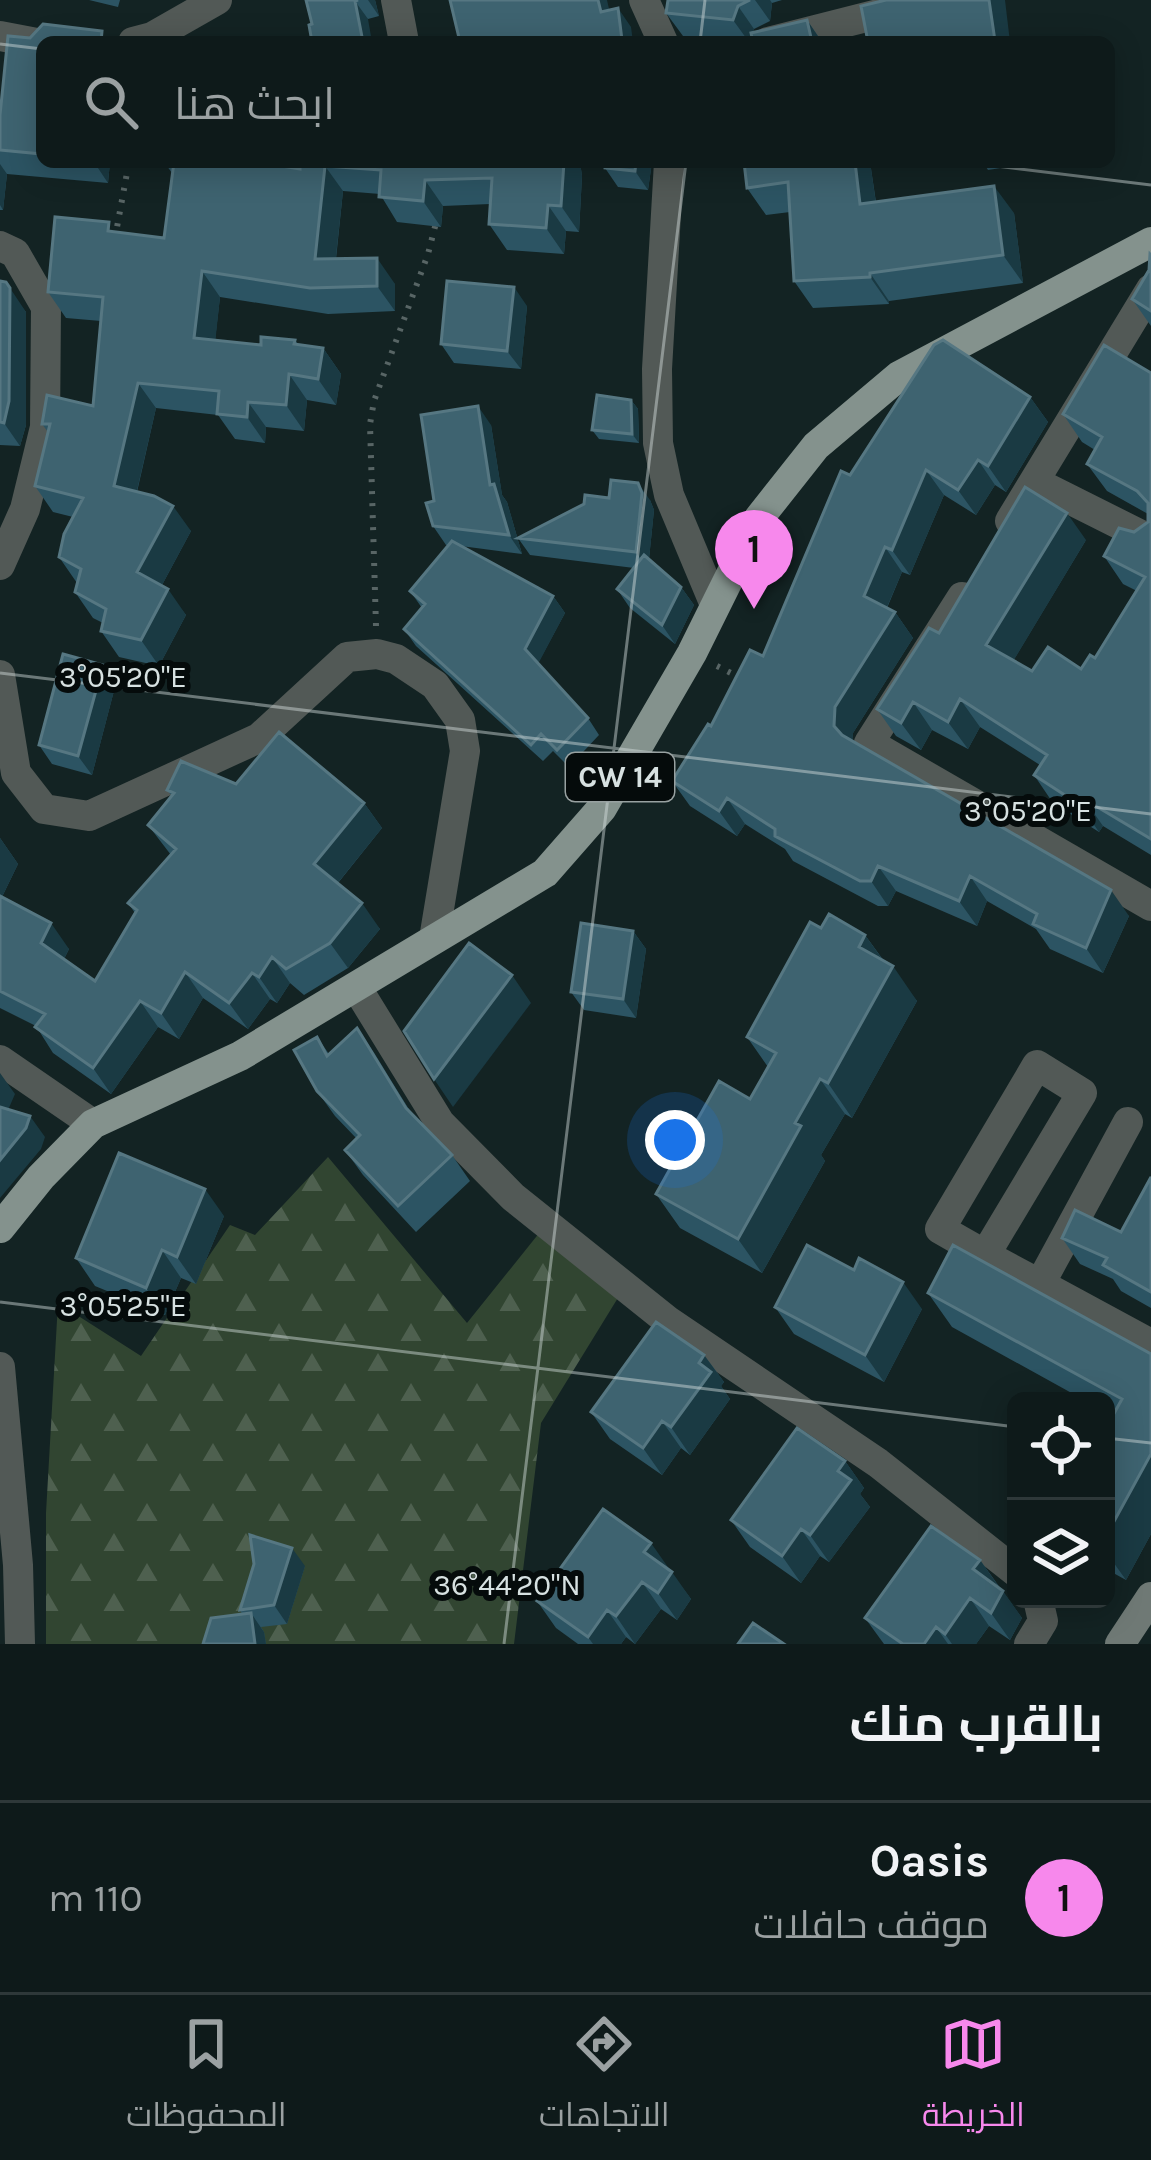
<!DOCTYPE html>
<html lang="ar">
<meta charset="utf-8">
<style>
:root{--surface:#0e1a1a;--page:#172323;--text:#f1f3f6;--muted:#9ba1a2;--line:#2e3839;--accent:#f788ec}
body{margin:0;font-family:Karla,Cairo,sans-serif;background:var(--page);color:var(--text);direction:rtl}
.controls{position:absolute;right:36px;bottom:36px;display:grid;overflow:hidden;border-radius:18px;box-shadow:0 6px 30px #0003}
.controls button{width:108px;height:108px;display:grid;place-items:center;padding:0;border:0;border-bottom:3px solid var(--line);background:var(--surface);color:var(--text);font:60px sans-serif}
.you{position:absolute;left:675px;top:1140px;width:42px;height:42px;margin:-30px;border:9px solid #fff;border-radius:50%;background:#1a73e8;box-shadow:0 0 0 18px #1a73e833}
.badge{display:grid;place-items:center;width:78px;height:78px;border-radius:50%;background:var(--accent);color:#111;font-size:39px;font-weight:700}
.pin{position:absolute;translate:-50% -99px;filter:drop-shadow(0 3px 6px #0008)}
.pin::after{content:'';position:absolute;top:63px;width:42px;height:36px;background:inherit;clip-path:polygon(0 0,100% 0,50% 100%)}
.list{margin:0;padding:0;list-style:none}
h2{display:flex;justify-content:space-between;align-items:center;height:156px;margin:0;padding:0 48px;font-size:51px}
h2 small{font-size:39px;font-weight:400;color:var(--muted)}
.list li{display:grid;grid-template-columns:78px 1fr auto;gap:36px;align-items:center;box-sizing:border-box;height:192px;padding:0 48px;border-top:3px solid var(--line)}
.list b{display:block;font-size:45px;white-space:nowrap}
.list p{margin:0;font-size:39px;white-space:nowrap;color:var(--muted)}
.list em{font-size:39px;font-style:normal;color:var(--muted)}
.icon{flex:none;width:66px;height:66px;fill:none;stroke:currentColor;stroke-width:2;stroke-linecap:round;stroke-linejoin:round}
.map{position:relative;flex:none;width:1151px;height:1644px;overflow:hidden;direction:ltr}
.search{position:absolute;background:var(--surface);box-shadow:0 6px 30px #0003;left:36px;right:36px;top:36px;height:132px;display:flex;align-items:center;gap:30px;box-sizing:border-box;padding:0 42px;border-radius:18px;color:var(--muted);font-size:45px}
.sheet{height:348px;background:var(--surface)}
nav{display:flex;justify-content:space-around;align-items:center;box-sizing:border-box;height:168px;border-top:3px solid var(--line);background:var(--surface);font-size:33px;color:var(--muted)}
nav a{display:grid;justify-items:center;gap:6px}
nav .on{color:var(--accent)}
.map>svg:first-child{display:block}
</style>
<div class="map">
<svg width="1151" height="1644" viewBox="0 0 1151 1644">
<defs>
<pattern id="forest-firs" width="22" height="20" patternUnits="userSpaceOnUse" patternTransform="scale(3)"><rect width="22" height="20" fill="#314531"/><path d="M5 1l3.5 6h-7zM16 11l3.5 6h-7z" fill="#4e604f"/></pattern>
</defs>
<rect width="100%" height="100%" fill="#132323"/>
<path fill="url(#forest-firs)" d="M328,1157L467,1323L544,1227L624,1288L541,1423L514,1644H46V1513L58,1303L141,1356L230,1225L255,1235Z"/>
<g fill="none" stroke-linecap="round" stroke-linejoin="round">
<path stroke="#586565" stroke-width="6" stroke-dasharray="3 9" stroke-linecap="butt" d="M115,238L129,162
M376,626L370,424L374,401L428,254L437,219
M717,666L743,679"/>
<path stroke="#525956" stroke-width="30" d="M396,0L404,42
M644,0L663,42
M0,36L42,44
M133,42L152,37L217,0
M768,42L902,8
M669,162L657,369L658,443L669,495L715,605
M0,246L15,253L46,307L45,427L25,509L0,565
M1035,482L1151,540
M1010,521L1151,289
M962,597L869,743L1151,906
M0,675L16,773L44,809L89,816L259,738L347,657L377,654L396,659L435,685L460,720L465,751L434,939
M357,988L440,1123L513,1197L668,1321L878,1463L1016,1572
M0,1060L93,1124
M1128,1122L1040,1284L1151,1344
M985,1255L1082,1093L1037,1065L940,1229C973,1248 1006,1267 1040,1284
M0,1367L18,1565L20,1644
M1029,1644L1043,1621L1038,1599"/>
<path stroke="#6f7975" stroke-width="30" d="M1120,1644L1151,1597"/>
<path stroke="#84928d" stroke-width="30" d="M0,1228L41,1177L93,1124L240,1056L545,873L602,808L692,653L759,518L816,446L899,376L1151,242"/>
</g>
<path fill="#2c5463" d="M89,0H120L118,7Z
M306,0H375L379,16L368,19Z
M668,0H782L772,3L770,21L754,29L752,33L807,20L822,42H753L751,36L749,42H735L683,36L666,13Z
M42,42V162H110L108,183L7,174L3,210H0V115Z
M164,162H264L300,169V162H580L582,176L579,232L566,231L564,254L507,250L489,224L490,204L443,206L441,227L397,222L380,194L343,191L336,259L395,284V311L328,314L220,297L215,340L261,345L295,340L298,344L323,348L341,374L336,405L307,400L304,431L266,427L265,443L235,439L218,415L156,408L137,492L191,531L162,585L186,615L159,666L119,657L101,631L103,623L93,618L75,592L77,583L59,557L73,517L53,512L35,486L48,432L42,424L93,406L101,321L66,318L48,292L116,232L164,238L172,173Z
M652,162L648,190L618,187L605,168Z
M744,162H870L876,202L1014,213L1023,283L889,301V304L813,308L794,281L790,212L766,215L747,188Z
M983,162H1025L1026,164L988,170Z
M1151,255V326L1132,299L1149,270Z
M0,281L26,312V425L20,446L0,445Z
M527,306L521,369L454,363L441,344Z
M1151,373V855L1103,826L1099,832L1053,803L1034,775L1040,765L980,727L968,749L932,730L921,750L896,736L877,709L939,633L1086,540L1013,661L1032,671L1081,669L1095,658L1137,591L1123,584L1104,556L1148,522V514L1107,491L1087,464L1095,450L1082,442L1063,414Z
M1030,397L1048,422L1006,492L995,485L976,515L944,495L910,575L902,572L887,608L895,612L913,638L853,733L852,741L1129,916L1103,973L1050,949L1036,929L987,901L977,926L896,891L888,906H878L793,861L785,849L745,824L737,836L690,806L672,781L763,656L850,475Z
M631,400L638,409L639,443L599,439L592,430Z
M491,425L502,495L507,502L522,554L461,546L553,596L565,613L538,663L588,718L599,735L569,767L553,751L543,761L416,646L404,629L422,608L410,591L449,545H446L433,526L434,501Z
M609,498L650,500L654,510L649,559L681,587L694,605L675,644L630,608L617,589L634,568L530,555L518,538Z
M103,665L116,683L92,775L52,764L39,745Z
M236,784L364,803L382,828L338,883L380,929L348,968L304,995L290,983L277,1003L270,999L248,1029L203,998L179,1039L158,1027L111,1094L53,1053L36,1026L0,1008V838L18,864L2,897L69,949L64,959L95,981L135,913L128,903L171,855L148,825L172,796L167,790Z
M633,931L646,949L636,1018L584,1010L571,992Z
M865,935L884,961L917,1001L852,1118L845,1114L821,1155L825,1161L762,1273L680,1228L656,1194L750,1099L768,1067L747,1037Z
M357,1028L412,1114L452,1155L470,1181L416,1232L363,1175L345,1150L357,1139L335,1116L317,1091V1037L329,1054Z
M1151,1177V1308L1121,1291L1113,1279L1080,1264L1062,1238L1121,1232Z
M224,1216L196,1284L181,1278L165,1315L95,1286L76,1258Z
M928,1293L1151,1354V1534L1126,1580L1106,1569V1428L1113,1416L1106,1412V1401H1086L952,1327Z
M775,1307L922,1309L884,1382L794,1334Z
M704,1355L724,1382L721,1386L730,1399L690,1455L681,1448L662,1475L610,1439L591,1412Z
M845,1461L864,1488L860,1494L870,1507L829,1562L820,1556L801,1583L750,1547L731,1520Z
M980,1560L1022,1618L1010,1640L989,1626L976,1644H884L865,1618Z
M305,1566L287,1624L261,1627L264,1632L266,1644H203L242,1614L240,1610Z
M669,1570L691,1599L677,1620L661,1609L635,1644L626,1637L621,1644H578L556,1628L537,1601Z"/>
<path fill="#1a3a43" d="M368,0H375L379,16Z
M598,0H607L614,31L601,12Z
M755,0H770L772,3L770,21Z
M989,0H1005L1010,42L995,41Z
M355,1L368,19L372,42H363Z
M738,6L754,29L749,42L733,20Z
M618,8L631,27L633,42H624L622,40Z
M807,20L822,42H812Z
M94,162H110L108,183Z
M564,162H580L582,176L579,232L561,206Z
M636,162H652L648,190L635,171Z
M855,162H870L880,231L860,204Z
M0,164L7,174L3,210L0,205Z
M325,166L343,191L333,284L315,259Z
M425,180L443,206L441,227L423,201Z
M994,186L1014,213L1023,283L1003,255Z
M548,205L566,231L564,254L546,228Z
M377,258L395,284V311L377,286Z
M202,271L220,297L213,363L194,338Z
M870,273L889,301V304L870,277Z
M6,282L26,312V425L20,446L4,423Z
M514,287L527,306L521,369L507,351Z
M323,348L341,374L336,405L318,379Z
M289,374L307,400L304,431L286,405Z
M138,383L156,408L132,512L114,486Z
M1030,397L1048,422L1006,492L988,466Z
M631,400L638,409L639,443L632,434Z
M248,402L266,427L265,443L247,417Z
M478,406L491,425L502,495L507,502L522,554L509,535L490,485Z
M978,460L995,485L976,515L958,490Z
M926,470L944,495L910,575L892,550Z
M638,483L650,500L654,510L648,569L636,552Z
M173,506L191,531L155,598L137,572Z
M1067,513L1086,540L1006,673L986,645Z
M885,547L902,572L881,621L864,596Z
M681,587L694,605L675,644L662,625Z
M168,589L186,615L159,666L141,640Z
M553,596L565,613L537,666L525,649Z
M895,612L913,638L853,733L852,751L834,726L835,707Z
M103,665L116,683L92,775L78,756Z
M960,699L980,727L968,749L948,722Z
M913,702L932,730L921,750L901,723Z
M727,798L745,824L737,836L719,811Z
M1084,799L1103,826L1099,832L1080,805Z
M364,803L382,828L332,890L314,864Z
M0,838L18,864L0,901Z
M878,866L896,891L888,906L871,881Z
M970,876L987,901L977,926L959,901Z
M1111,890L1129,916L1103,973L1086,948Z
M362,903L380,929L348,968L330,943Z
M51,923L69,949L59,969L41,943Z
M633,931L646,949L636,1018L623,999Z
M865,935L890,970L859,947Z
M272,957L290,983L277,1003L259,977Z
M893,966L917,1001L852,1118L828,1083Z
M185,972L203,998L179,1039L161,1013Z
M252,973L270,999L248,1029L229,1003Z
M512,975L531,1003L453,1107L434,1079Z
M140,1001L158,1027L111,1094L93,1068Z
M357,1028L375,1054L424,1134L406,1108Z
M0,1073L15,1094L2,1124L0,1121Z
M820,1079L845,1114L821,1155L825,1161L762,1273L738,1239L795,1123Z
M30,1116L45,1137L41,1149L0,1198V1160Z
M205,1189L224,1216L196,1284L177,1257Z
M162,1250L181,1278L165,1315L146,1288Z
M903,1282L922,1309L884,1382L865,1355Z
M704,1355L724,1382L721,1386L730,1399L690,1455L671,1427L699,1363Z
M662,1421L681,1448L662,1475L643,1448Z
M1151,1454V1534L1126,1580L1106,1552V1536Z
M845,1461L864,1488L860,1494L870,1507L829,1562L810,1535L838,1471Z
M801,1529L820,1556L801,1583L782,1556Z
M651,1543L670,1570L644,1552Z
M292,1548L305,1566L287,1624L274,1605Z
M980,1560L999,1587L973,1569Z
M672,1572L691,1599L677,1620L658,1593Z
M642,1582L661,1609L635,1644L616,1616Z
M1003,1591L1022,1618L1010,1640L991,1613Z
M970,1598L989,1626L976,1644H952L945,1634Z
M607,1610L626,1637L621,1644H593L588,1637Z
M251,1613L264,1632L266,1644H255Z
M936,1627L948,1644H924Z"/>
<path fill="#3e6370" stroke="#567782" stroke-width="3" d="M306,0H358L355,1L363,42H312L309,25L312,24Z
M450,0H598L601,12L618,8L622,40L612,42H460Z
M668,0H750L738,6L733,20L666,13Z
M886,0H989L995,41L868,42L861,6Z
M807,20L812,42H753L751,33Z
M43,24L102,31L101,42H42V154L0,150V115L8,36L30,38Z
M174,162H257L300,169V162H564L561,206L548,205L546,228L489,224L492,178L425,180L423,201L379,197L381,170L325,166L315,259L377,258V286L310,288L202,271L194,338L261,345V337L295,340L294,344L323,348L318,379L289,374L286,405L248,402L247,417L217,414L219,391L138,383L114,486L154,496L173,506L137,572L168,589L141,640L101,631L106,609L75,592L81,569L59,557L64,534L83,498L35,486L50,424H42L47,395L93,406L103,297L48,292L55,217L109,222L108,231L164,238Z
M605,162H636L635,171L605,168Z
M744,162H855L860,204L994,186L1003,255L870,273V277L794,281L788,182L747,188Z
M1150,254L1151,255V311L1132,299L1149,270Z
M0,281L6,282L10,288L9,401L4,423L0,422Z
M447,281L514,287L507,351L441,344Z
M943,340L1030,397L988,466L978,460L958,490L926,470L892,550L885,547L864,596L895,612L835,707L834,726L842,735L1111,890L1086,948L1033,924L1037,914L970,876L959,901L878,866L871,881H860L775,836V829L727,798L719,811L672,781L708,724L711,726L750,650L763,656L841,471L850,475L934,345Z
M1104,345L1151,373V839L1084,799L1080,805L1034,775L1047,755L960,699L948,722L913,702L901,723L877,709L929,628L939,633L1025,487L1067,513L986,645L1032,671L1048,647L1081,669L1090,655L1095,658L1145,577L1104,556L1119,528L1134,532L1148,522V503L1137,491L1087,464L1102,437L1063,414Z
M597,395L631,400L632,434L592,430Z
M478,406L490,485L494,484L509,535L433,526L426,503L434,501L421,415Z
M611,480L638,483L642,493L636,552L518,538L584,504L585,495L609,498Z
M452,541L553,596L525,649L588,718L557,750L541,734L531,745L404,629L425,604L410,591Z
M644,555L681,587L662,625L617,589Z
M63,654L103,665L78,756L39,745Z
M279,732L364,803L314,864L362,903L330,943L286,969L272,957L259,977L252,973L229,1003L185,972L161,1013L140,1001L93,1068L35,1027L45,1014L0,991V896L51,923L41,943L95,981L137,910L128,903L176,849L148,825L174,793L167,790L181,761L236,784Z
M829,914L865,935L859,947L893,966L828,1083L820,1079L795,1123L801,1126L738,1239L656,1194L719,1081L750,1099L776,1053L747,1037L810,922L821,928Z
M581,923L633,931L623,999L571,992Z
M469,943L512,975L434,1079L404,1031Z
M357,1028L406,1108L452,1155L398,1206L345,1150L360,1135L317,1091L294,1050L317,1037L327,1056Z
M0,1107L30,1116L26,1128L0,1160Z
M119,1153L205,1189L177,1257L162,1250L146,1288L76,1258Z
M1151,1177V1292L1103,1265L1107,1258L1062,1238L1075,1210L1121,1232Z
M807,1245L854,1270L859,1258L903,1282L865,1355L775,1307Z
M953,1245L1151,1354V1454L1106,1536V1428L1122,1399L928,1293Z
M656,1322L704,1355L699,1363L711,1372L671,1427L662,1421L643,1448L591,1412Z
M797,1428L845,1461L838,1471L851,1480L810,1535L801,1529L782,1556L731,1520Z
M603,1509L651,1543L644,1552L672,1572L658,1593L642,1582L616,1616L607,1610L588,1637L537,1601Z
M931,1526L980,1560L973,1569L1003,1591L991,1613L970,1598L945,1634L936,1627L924,1644H903L865,1618Z
M250,1535L292,1548L274,1605L240,1610L254,1564Z
M251,1613L255,1644H203L211,1618Z
M753,1623L784,1644H738Z"/>
<path fill="none" stroke="#d7e1e1" stroke-width="3" stroke-opacity="0.45" d="M700,42L705,0M0,44L42,49M964,162L1151,185M0,673L1151,814M0,1302L1016,1427M1106,1438L1151,1443M504,1644L686,162"/>
<g text-anchor="middle" stroke-width="12" stroke-linejoin="round" paint-order="stroke">
<rect fill="#050b0b" stroke="#98a1a1" stroke-width="3" x="566" y="753" width="108" height="48" rx="9"/>
<g font-size="30" font-weight="bold" fill="#d7e1e1">
<text x="620" y="787">CW 14</text>
</g>
</g>
<g font-size="30" text-anchor="middle" fill="#d7e1e1" stroke="#050b0b" stroke-width="12" stroke-linejoin="round" paint-order="stroke">
<text x="123" y="687">3°05'20"E</text>
<text x="1028" y="821">3°05'20"E</text>
<text x="123" y="1316">3°05'25"E</text>
<text x="507" y="1595">36°44'20"N</text>
</g>
</svg>
<div class="controls">
<button><svg class="icon" aria-label="locate" viewBox="0 0 24 24"><circle cx="12" cy="12" r="6"/><path d="M12 2v4M12 18v4M2 12h4M18 12h4"/></svg></button>
<button><svg class="icon" aria-label="layers" viewBox="0 0 24 24"><path d="M12 4l9 5-9 5-9-5zM3 14l9 5 9-5"/></svg></button>
</div>
<div class="you"></div>
<div class="pin badge" style="left:754px;top:609px">1</div>
<div class="search"><svg class="icon" aria-label="search" viewBox="0 0 24 24"><circle cx="10" cy="10" r="6"/><path d="M15 15l6 6"/></svg>ابحث هنا</div>
</div>
<section class="sheet">
<h2>بالقرب منك<small></small></h2>
<ul class="list">
<li><span class="badge">1</span><div><b>Oasis</b><p>موقف حافلات</p></div><em>110 m</em></li>
</ul>
</section>
<nav>
<a class="on"><svg class="icon" aria-label="map" viewBox="0 0 24 24"><path d="M3 6l6-2 6 2 6-2v14l-6 2-6-2-6 2zM9 4v14M15 6v14"/></svg>الخريطة</a>
<a><svg class="icon" aria-label="directions" viewBox="0 0 24 24"><path d="M12 3l9 9-9 9-9-9zM9 14v-3h6M13 9l2 2-2 2"/></svg>الاتجاهات</a>
<a><svg class="icon" aria-label="saved" viewBox="0 0 24 24"><path d="M7 4h10v16l-5-4-5 4z"/></svg>المحفوظات</a>
</nav>
